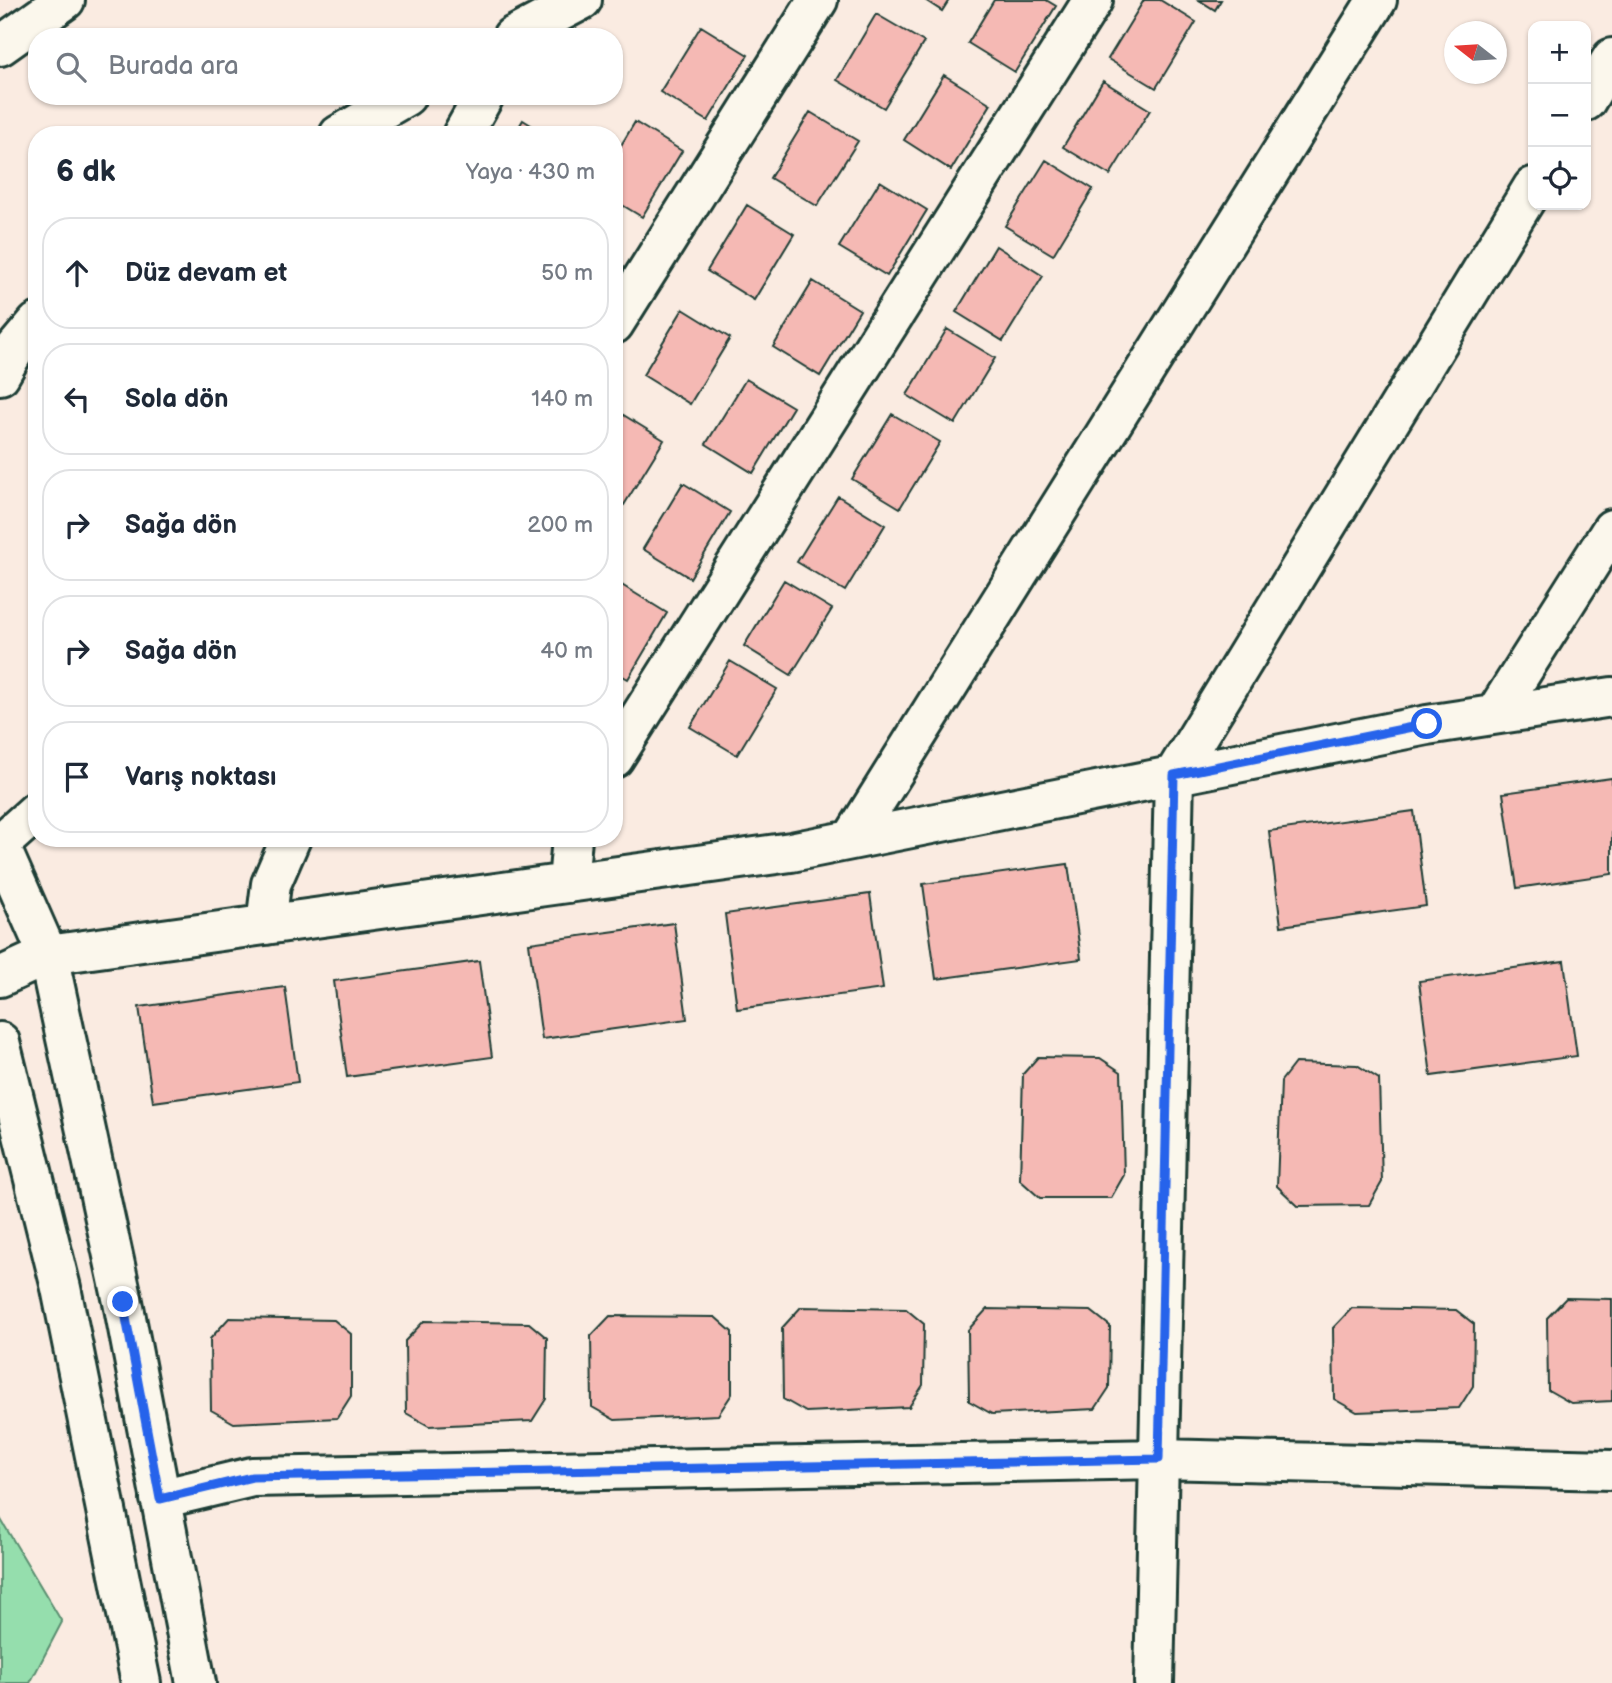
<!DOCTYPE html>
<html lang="tr">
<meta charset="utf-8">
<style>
:root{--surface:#fff;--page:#f6f6f7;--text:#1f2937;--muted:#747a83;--line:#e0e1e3}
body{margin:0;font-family:"Balsamiq Sans",sans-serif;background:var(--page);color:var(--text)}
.controls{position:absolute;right:21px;top:21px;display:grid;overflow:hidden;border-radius:14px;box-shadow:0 2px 5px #0004}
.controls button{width:63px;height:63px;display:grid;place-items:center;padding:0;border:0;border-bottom:2px solid var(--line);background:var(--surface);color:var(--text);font:35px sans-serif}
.compass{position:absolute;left:1444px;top:21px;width:63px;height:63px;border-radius:50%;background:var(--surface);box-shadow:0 2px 5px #0004;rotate:287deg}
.stop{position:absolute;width:21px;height:21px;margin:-16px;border:5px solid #2563eb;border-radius:50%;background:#fff}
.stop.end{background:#2563eb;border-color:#fff;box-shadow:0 2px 7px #0008}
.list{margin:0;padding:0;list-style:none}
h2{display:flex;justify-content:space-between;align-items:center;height:91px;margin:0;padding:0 28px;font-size:30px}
h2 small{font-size:23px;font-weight:400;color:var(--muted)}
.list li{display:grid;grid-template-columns:46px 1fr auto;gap:21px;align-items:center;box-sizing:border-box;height:112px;margin:0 14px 14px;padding:0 14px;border:2px solid var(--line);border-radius:28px}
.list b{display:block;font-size:26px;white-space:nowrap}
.list em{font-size:23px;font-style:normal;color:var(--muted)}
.icon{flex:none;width:38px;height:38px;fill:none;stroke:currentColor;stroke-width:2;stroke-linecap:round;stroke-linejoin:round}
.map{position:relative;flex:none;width:1612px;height:1683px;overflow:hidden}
.search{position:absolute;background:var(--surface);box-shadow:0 2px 5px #0004;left:28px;top:28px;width:595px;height:77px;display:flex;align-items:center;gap:18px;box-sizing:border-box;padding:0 24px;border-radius:28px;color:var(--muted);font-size:26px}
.panel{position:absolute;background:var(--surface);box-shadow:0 2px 5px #0004;left:28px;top:126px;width:595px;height:721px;border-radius:28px}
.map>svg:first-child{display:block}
</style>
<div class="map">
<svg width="1612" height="1683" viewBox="0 0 1612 1683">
<rect width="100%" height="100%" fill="#faebe1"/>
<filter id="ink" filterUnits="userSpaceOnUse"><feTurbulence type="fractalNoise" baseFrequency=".0143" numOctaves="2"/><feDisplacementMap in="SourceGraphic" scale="14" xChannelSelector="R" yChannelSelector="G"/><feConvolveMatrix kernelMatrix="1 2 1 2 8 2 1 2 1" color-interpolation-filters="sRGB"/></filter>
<g filter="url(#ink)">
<path fill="#95dead" stroke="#5a8e70" stroke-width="2" d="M0,1518L62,1622L30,1683H0Z"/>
<path fill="#f5b9b4" stroke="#1f3d34" stroke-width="2" d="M925,0H949L942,11Z
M994,0H1046L1056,6L1015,72L968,43Z
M1144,0H1160L1196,22L1156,88L1108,59Z
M1199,0H1221L1215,10Z
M876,14L924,42L884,108L837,80Z
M701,26L748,55L708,121L660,92Z
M944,75L991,104L951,170L904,140Z
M1103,81L1150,110L1110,175L1063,147Z
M810,112L858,141L817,206L770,178Z
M523,120L547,135H514Z
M635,122L682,151L642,217L614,200V157Z
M1046,160L1093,189L1053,255L1005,226Z
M880,181L927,210L887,276L839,247Z
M747,205L794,234L754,300L707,271Z
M996,246L1043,276L1003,341L956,312Z
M813,281L860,310L820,376L773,347Z
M683,309L730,338L690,404L643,375Z
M947,329L995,358L955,424L907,395Z
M746,379L793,407L753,473L706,444Z
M617,411L664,440L624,505L614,499V416Z
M892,414L940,442L900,508L852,479Z
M683,483L730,512L690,578L643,549Z
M838,496L885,525L845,591L797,562Z
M784,580L832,609L791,675L744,646Z
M620,584L667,613L628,679L614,671V594Z
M730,661L777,689L737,755L690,727Z
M1612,778V874L1517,888L1503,793Z
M1414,811L1426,906L1281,926L1269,831Z
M1068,864L1081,959L936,979L923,884Z
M870,894L883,989L737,1009L725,914Z
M674,923L687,1019L542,1039L529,943Z
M479,961L492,1057L347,1077L334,981Z
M1564,961L1577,1056L1431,1076L1419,981Z
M285,987L298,1082L153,1102L139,1007Z
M1038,1057L1100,1058L1121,1072L1124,1175L1111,1198H1040L1020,1180L1023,1074Z
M1295,1063L1357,1065L1379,1079L1382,1182L1369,1205L1298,1206L1277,1186L1281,1081Z
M1566,1298L1612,1299V1401L1571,1403L1548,1390L1547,1318Z
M801,1307L906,1309L924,1324L923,1385L909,1407L806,1412L783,1399L782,1328Z
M1352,1308L1456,1310L1474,1324L1473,1386L1459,1408L1357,1412L1334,1399L1333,1328Z
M987,1309L1091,1311L1110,1326L1109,1388L1095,1409L992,1414L969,1401L968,1330Z
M610,1316L715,1317L732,1332V1394L718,1415L615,1420L592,1407L591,1336Z
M229,1318L334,1320L351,1334V1396L337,1418L234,1423L211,1410L210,1339Z
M424,1321L529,1323L547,1338L546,1399L532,1421L429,1426L406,1413L405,1341Z"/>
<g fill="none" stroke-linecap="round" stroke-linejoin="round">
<g stroke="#1f3d34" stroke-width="44">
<path id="minor" d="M512,37L582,0
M1586,101L1612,58
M339,135L406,96
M462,135L484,96
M614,324L818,0
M0,375L15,349L37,323
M1495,714L1612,529
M614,758L1093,0
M852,839L1377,0
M0,844L37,811
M0,846L48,955L0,977
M568,883L572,838
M266,925L271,884L291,838
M0,1042L61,1288L141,1683
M160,1499L252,1477L1159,1459L1612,1470
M196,1683L123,1302L48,955L791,852L1427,725L1612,697
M1154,1683L1174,775L1533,187"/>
</g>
<g stroke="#1f3d34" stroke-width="44">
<path id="highway" d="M0,46L65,0"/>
</g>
<use href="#minor" stroke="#fbf7ec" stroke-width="38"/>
<use href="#highway" stroke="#fbf7ec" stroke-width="38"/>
</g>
</g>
<g fill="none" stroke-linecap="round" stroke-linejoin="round" filter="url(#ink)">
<path stroke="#2563eb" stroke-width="9" d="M123,1302L160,1499L252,1477L1159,1459L1174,775L1427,724"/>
</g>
</svg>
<div class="controls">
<button>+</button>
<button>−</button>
<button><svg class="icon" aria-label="locate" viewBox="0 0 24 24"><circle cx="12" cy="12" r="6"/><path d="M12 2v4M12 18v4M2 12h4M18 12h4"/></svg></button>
</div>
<svg class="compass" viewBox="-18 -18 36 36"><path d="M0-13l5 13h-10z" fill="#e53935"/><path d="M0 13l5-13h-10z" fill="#747a83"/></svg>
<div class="stop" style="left:1427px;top:724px"></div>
<div class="stop end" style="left:123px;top:1302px"></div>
<div class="search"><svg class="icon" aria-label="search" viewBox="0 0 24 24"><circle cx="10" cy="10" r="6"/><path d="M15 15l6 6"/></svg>Burada ara</div>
<section class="panel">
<h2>6 dk<small>Yaya · 430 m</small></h2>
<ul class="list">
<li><svg class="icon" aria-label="ahead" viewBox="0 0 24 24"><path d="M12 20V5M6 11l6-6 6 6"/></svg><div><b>Düz devam et</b></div><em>50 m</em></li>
<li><svg class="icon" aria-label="left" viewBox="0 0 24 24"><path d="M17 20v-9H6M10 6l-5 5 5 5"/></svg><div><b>Sola dön</b></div><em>140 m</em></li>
<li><svg class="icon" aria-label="right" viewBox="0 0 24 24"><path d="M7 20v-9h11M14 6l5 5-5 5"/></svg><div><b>Sağa dön</b></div><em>200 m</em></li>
<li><svg class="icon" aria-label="right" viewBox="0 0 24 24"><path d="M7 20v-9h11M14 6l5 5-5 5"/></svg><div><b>Sağa dön</b></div><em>40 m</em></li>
<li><svg class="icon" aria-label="arrive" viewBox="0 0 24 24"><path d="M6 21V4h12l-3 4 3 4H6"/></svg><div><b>Varış noktası</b></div></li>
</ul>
</section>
</div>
